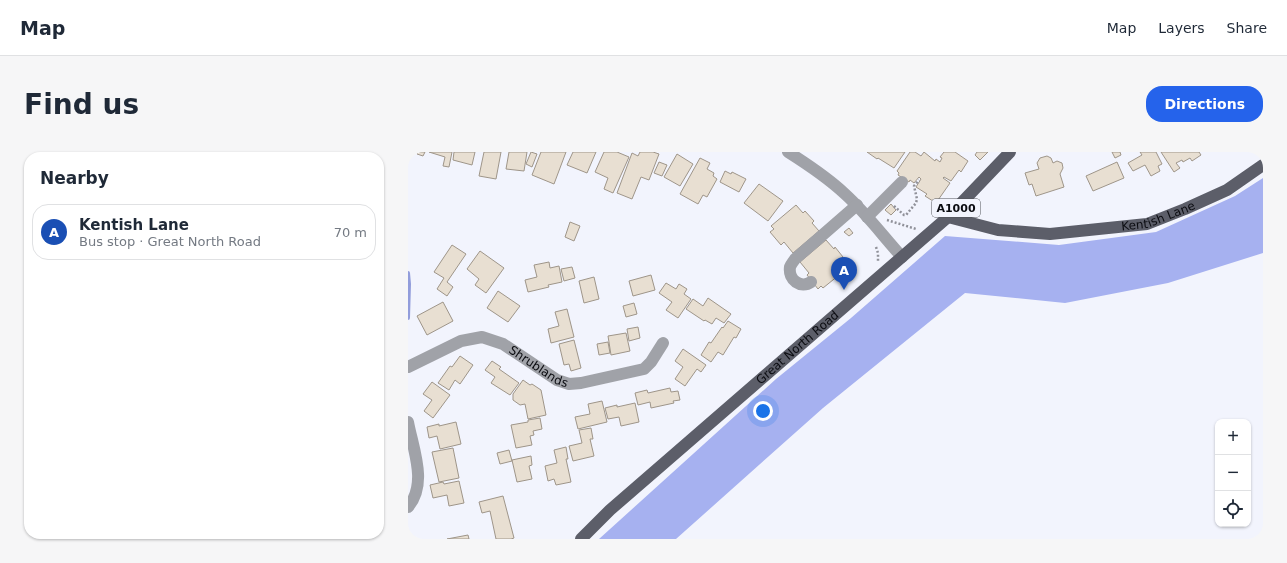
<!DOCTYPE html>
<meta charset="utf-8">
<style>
:root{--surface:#fff;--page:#f6f6f7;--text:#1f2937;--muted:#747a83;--line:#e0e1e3;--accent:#2563eb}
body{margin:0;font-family:"DejaVu Sans",sans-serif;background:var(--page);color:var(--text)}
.controls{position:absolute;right:12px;bottom:12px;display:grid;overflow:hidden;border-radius:8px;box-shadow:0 1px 3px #0004}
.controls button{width:36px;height:36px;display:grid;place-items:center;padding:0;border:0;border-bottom:1px solid var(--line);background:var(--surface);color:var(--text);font:20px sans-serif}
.you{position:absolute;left:355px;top:259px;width:14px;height:14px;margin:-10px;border:3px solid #fff;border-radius:50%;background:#1a73e8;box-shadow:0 0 0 6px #1a73e833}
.badge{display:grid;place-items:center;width:26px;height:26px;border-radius:50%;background:var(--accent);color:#fff;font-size:13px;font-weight:700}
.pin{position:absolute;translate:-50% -33px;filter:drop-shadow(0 1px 2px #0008)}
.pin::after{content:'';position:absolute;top:21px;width:14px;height:12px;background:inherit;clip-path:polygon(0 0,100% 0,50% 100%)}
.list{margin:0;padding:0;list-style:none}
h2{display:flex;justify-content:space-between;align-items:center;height:52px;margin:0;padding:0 16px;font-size:17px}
h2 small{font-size:13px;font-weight:400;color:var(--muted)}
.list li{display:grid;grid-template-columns:26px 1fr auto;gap:12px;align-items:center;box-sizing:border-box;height:56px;margin:0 8px 8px;padding:0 8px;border:1px solid var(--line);border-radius:16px}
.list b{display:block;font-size:15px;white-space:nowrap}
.list p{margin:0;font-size:13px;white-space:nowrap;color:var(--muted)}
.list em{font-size:13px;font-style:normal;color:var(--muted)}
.icon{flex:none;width:22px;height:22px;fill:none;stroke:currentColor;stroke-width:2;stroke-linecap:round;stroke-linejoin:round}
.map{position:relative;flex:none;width:855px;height:387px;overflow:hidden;border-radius:16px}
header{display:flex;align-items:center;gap:24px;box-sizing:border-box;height:56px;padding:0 20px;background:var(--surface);border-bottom:1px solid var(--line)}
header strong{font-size:19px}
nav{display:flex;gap:22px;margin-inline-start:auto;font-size:14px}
.intro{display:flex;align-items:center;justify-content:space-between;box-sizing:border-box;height:96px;padding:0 24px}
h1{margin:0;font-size:28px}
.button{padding:10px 18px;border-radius:16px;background:var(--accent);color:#fff;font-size:14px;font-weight:700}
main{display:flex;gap:24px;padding:0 24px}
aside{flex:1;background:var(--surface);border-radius:16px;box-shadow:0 1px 3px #0004}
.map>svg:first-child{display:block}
</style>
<header>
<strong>Map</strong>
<nav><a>Map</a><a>Layers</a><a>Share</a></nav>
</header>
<div class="intro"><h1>Find us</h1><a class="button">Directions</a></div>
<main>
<aside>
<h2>Nearby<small></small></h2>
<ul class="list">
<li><span class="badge" style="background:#1a4fb4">A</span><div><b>Kentish Lane</b><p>Bus stop · Great North Road</p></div><em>70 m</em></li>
</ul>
</aside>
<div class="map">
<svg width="855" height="387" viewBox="0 0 855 387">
<rect width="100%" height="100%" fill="#f2f4fd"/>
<path fill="#a6b1f0" d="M855,26V101L760,131L657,151L557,141L415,256L268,387H191L368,227L443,166L537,84L651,93L748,80L827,44Z"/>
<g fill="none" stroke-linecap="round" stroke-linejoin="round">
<path stroke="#929ddb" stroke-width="4" d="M0,121L1,132L0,166"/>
</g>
<path fill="#e8dfd2" stroke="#9e9589" d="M10,0H17L15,4L9,2Z
M21,0H44L41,15L35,14L37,5Z
M46,0H67L64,13L45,8Z
M76,0H93L88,27L71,24Z
M101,0H119L116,19L98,17Z
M123,0L129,2L124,15L118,12Z
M133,0H158L146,32L124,23Z
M165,0H188L179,21L159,13Z
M196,0H209L221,5L205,41L196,37L200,26L187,20Z
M232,0H245L251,2L241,28L233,25L224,47L209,41L224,1L230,4Z
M459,0H497L486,16L470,6L469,7Z
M502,0H507L513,4L516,0L527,9L528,7L532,10L534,6L532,5L536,0H547L560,9L553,20L551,18L543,29L536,25L535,26L542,31L528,51L517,44L519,42L508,35L513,27L511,25L506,31L502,28L501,30L490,23L491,21L489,19Z
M569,0H580L572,8L567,3Z
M704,0H712L713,3L707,6Z
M732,0H748L754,12L750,14L752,19L743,24L737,13L725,19L720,11L734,3Z
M753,0H791L793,3L784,9L782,6L775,10L774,8L768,11L772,16L766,20Z
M269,2L285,12L272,34L256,25Z
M639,4L643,6L645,11L649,9L654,11L655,16L652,22L656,35L628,44L624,32L621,33L617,21L631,17L629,11L632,6Z
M292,6L302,11L299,17L306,21L305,24L309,27L299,45L295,43L290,52L272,42Z
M251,10L259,13L254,24L246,21Z
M709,10L716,26L685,39L678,24Z
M317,19L323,22L324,20L338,27L331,40L312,30Z
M351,32L375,49L360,69L336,51Z
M483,52L488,58L483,63L477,58Z
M388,53L395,61L397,59L406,69L404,71L411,79L385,101L376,90L373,93L362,80L366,77L363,74Z
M162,70L172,74L166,89L157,85Z
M441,76L445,81L441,84L436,80Z
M418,88L426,97L427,95L435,105L434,106L441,115L415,136L413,134L410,137L399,123L401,121L392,110Z
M44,93L58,102L39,130L45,135L39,144L29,137L36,126L26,120Z
M72,99L96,116L78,141L67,133L71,127L59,117Z
M141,110L142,116L151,114L154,130L140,133L141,135L120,140L117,128L129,125L126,113Z
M164,115L167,126L156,129L153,117Z
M243,123L247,138L225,144L221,129Z
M186,125L191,147L176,151L171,129Z
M258,131L268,137L271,132L279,137L276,142L283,147L270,166L258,158L264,150L251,141Z
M90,139L112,154L100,170L79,156Z
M300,146L323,162L316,171L308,166L304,172L297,168L296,169L278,157L285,147L295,154Z
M35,150L45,169L19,183L9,164Z
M226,151L229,162L218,165L215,154Z
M159,157L166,185L143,191L140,177L151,174L147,160Z
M320,169L333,177L328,186L326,185L315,203L310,200L303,210L293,203L301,190L303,191L314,175L315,176Z
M230,175L232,186L221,189L219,177Z
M218,181L222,199L203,203L200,184Z
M166,188L173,216L163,219L161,212L156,213L151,192Z
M200,190L202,201L191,203L189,192Z
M275,197L298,213L293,220L289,217L277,234L267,227L275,215L267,209Z
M52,204L65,213L52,232L47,228L41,238L30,231L42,214L44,215Z
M84,209L93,215L91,217L111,231L102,243L83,231L87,225L77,218Z
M115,228L122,233L124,232L133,238L138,263L120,267L117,252L112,253L105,248V242Z
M24,230L42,243L25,266L16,259L24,248L15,242Z
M262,236L263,240L270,239L272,248L265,249L266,251L243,256L242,250L230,253L227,241L239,238L240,241Z
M194,249L199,270L170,277L167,265L182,262L180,252Z
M227,251L231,270L213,274L211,265L200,267L197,256L209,253V255Z
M132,266L134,277L125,279L126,283L122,284L124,293L108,296L103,273L120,270V268Z
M48,270L53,292L32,297L29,284L21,286L19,275L31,272V274Z
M183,276L185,287H182L186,304L165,309L161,294L174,291L171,278Z
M158,295L160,307H158L163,330L148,333L146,327L140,329L137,314L149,311L146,298Z
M45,296L51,326L31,330L24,300Z
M101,298L104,309L92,312L89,301Z
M123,304L124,313L121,314L124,327L109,330L104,308Z
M51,329L56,351L41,354L39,343L25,346L22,333L35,330L36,332Z
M95,344L106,386L103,387H88L82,359L74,361L71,350Z
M60,383L61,387H39Z"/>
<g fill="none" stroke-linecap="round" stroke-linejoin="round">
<path stroke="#909199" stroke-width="2.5" stroke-dasharray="2 2" stroke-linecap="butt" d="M486,54L496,63H498L508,51L509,47L506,34L511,28
M479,68L508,77
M468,95L470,101V109"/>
<g stroke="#a0a2a8" stroke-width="12">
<path d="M380,0C399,12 420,26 437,42C458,61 475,84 494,105"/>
<path d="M459,65L494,30"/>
<path d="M403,130C393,137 380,128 382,115C383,112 385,110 387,107L449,53"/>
<path id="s1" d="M0,215L53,189L74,185L95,192L149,228L161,232L173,231L236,217L243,210L255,191"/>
<path d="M0,270C5,297 20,332 0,355"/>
</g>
<g stroke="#5c5e69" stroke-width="12">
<path id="s2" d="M540,65L590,78L642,82L739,72L777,57L819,38L855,13"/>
<path id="s3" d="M173,387L202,358L540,65L602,0"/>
</g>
</g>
<g text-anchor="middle" stroke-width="4" stroke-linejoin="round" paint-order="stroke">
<rect fill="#f2f4fd" stroke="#505258" stroke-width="1" x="524" y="47" width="48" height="18" rx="3"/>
<g font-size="11" font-weight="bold" fill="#0b0c11">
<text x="548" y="60">A1000</text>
</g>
<g font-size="12" fill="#0b0c11" stroke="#f2f4fd">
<text dy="4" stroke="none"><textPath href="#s2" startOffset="214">Kentish Lane</textPath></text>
<text dy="4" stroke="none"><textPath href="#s3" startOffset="289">Great North Road</textPath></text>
<text dy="4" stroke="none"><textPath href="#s1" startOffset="145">Shrublands</textPath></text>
</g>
</g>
</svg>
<div class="controls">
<button>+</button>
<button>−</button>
<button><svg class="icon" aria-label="locate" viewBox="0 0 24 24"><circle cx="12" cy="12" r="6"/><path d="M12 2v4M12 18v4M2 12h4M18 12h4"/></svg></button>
</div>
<div class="you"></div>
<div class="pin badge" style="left:436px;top:138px;background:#1a4fb4">A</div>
</div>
</main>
